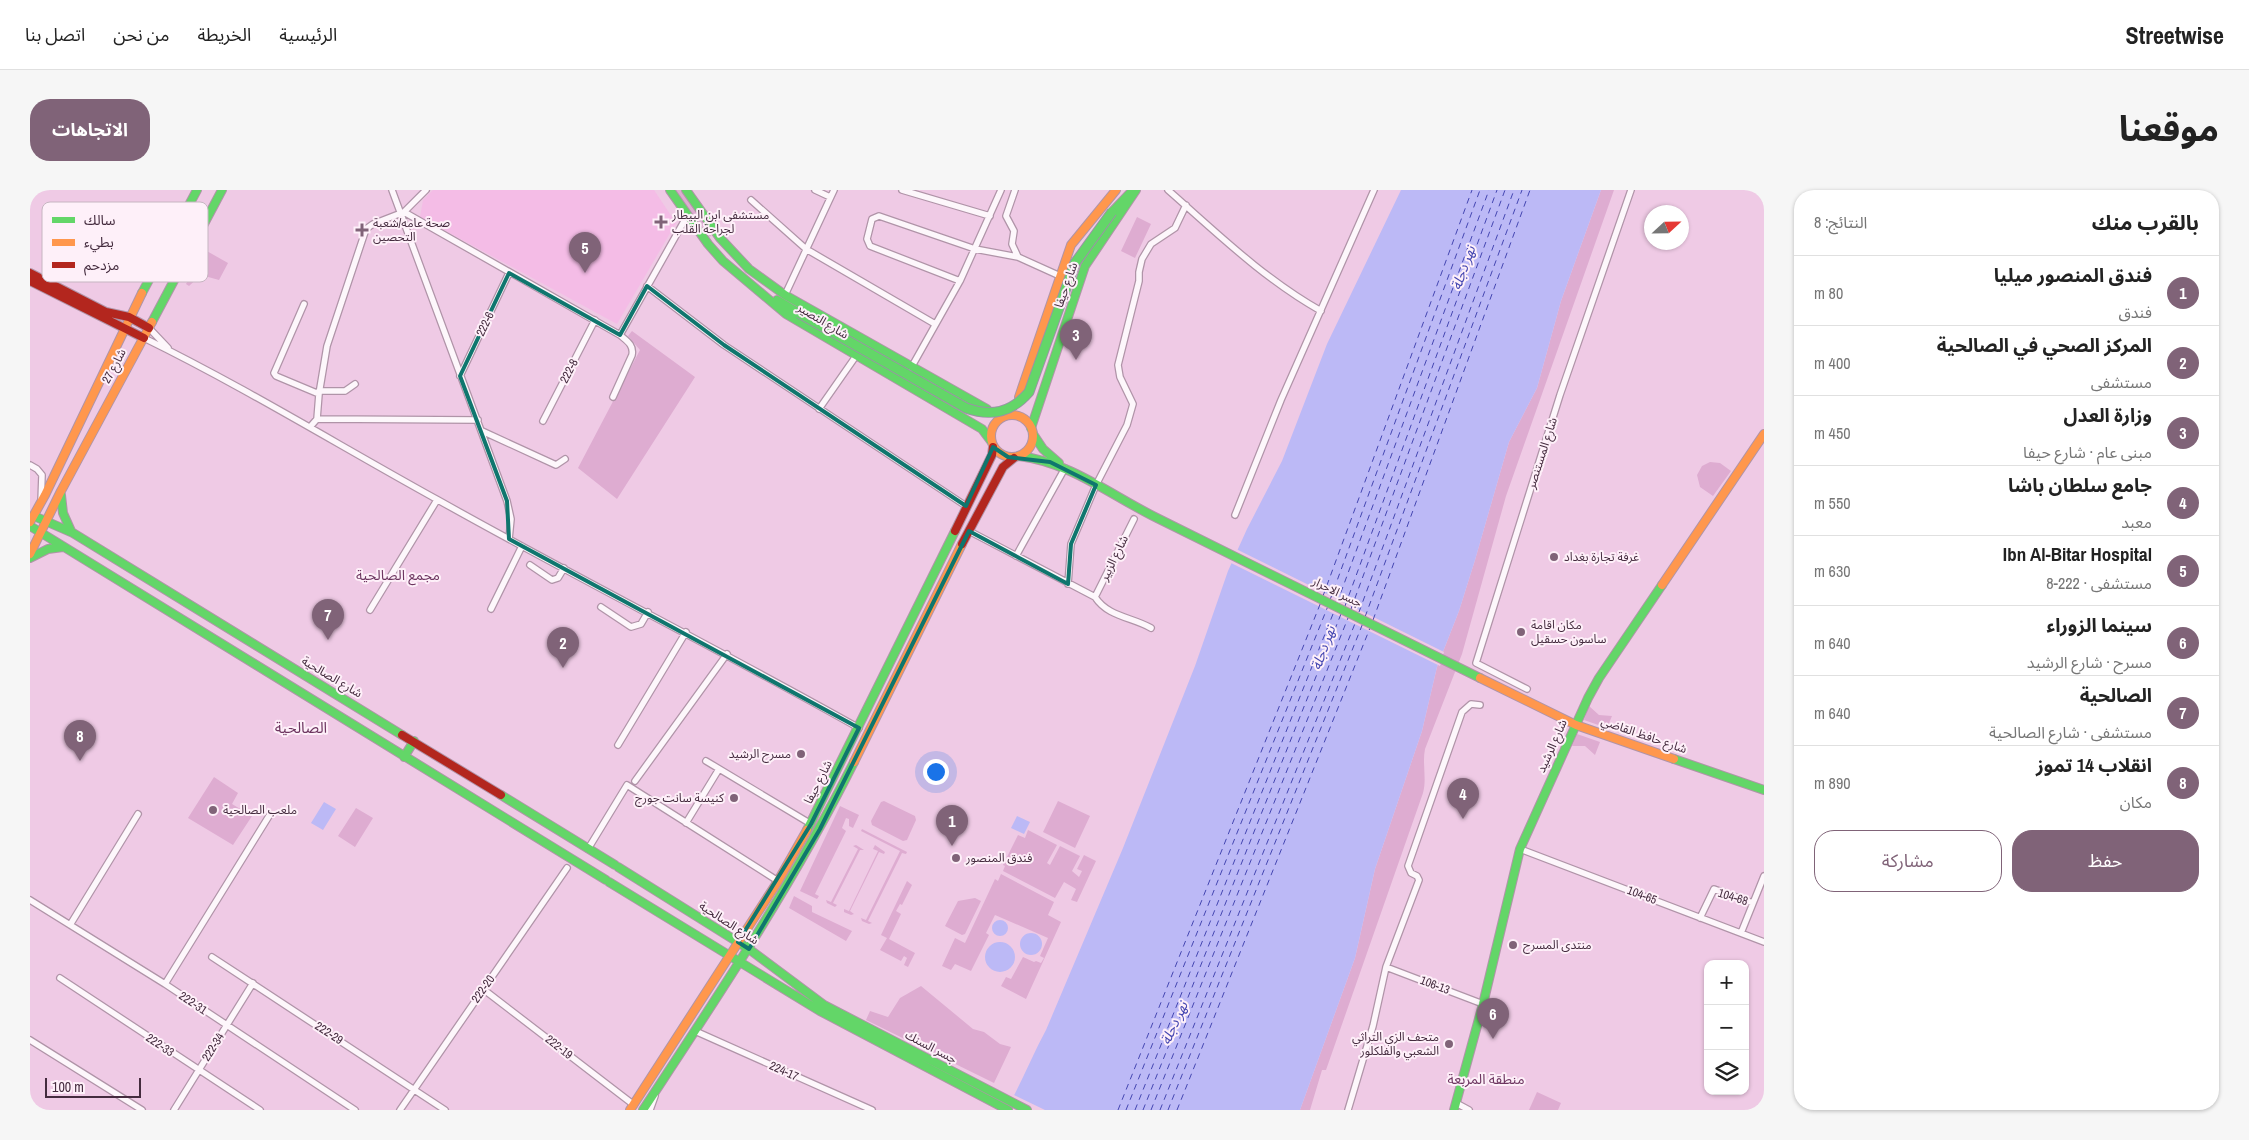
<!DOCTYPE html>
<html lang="ar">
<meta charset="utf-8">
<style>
:root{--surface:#fff;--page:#f6f6f6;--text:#222;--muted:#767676;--line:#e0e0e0;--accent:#806378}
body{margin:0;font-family:"Archivo Narrow","Noto Sans Arabic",sans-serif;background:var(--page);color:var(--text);direction:rtl}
.controls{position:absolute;right:15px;bottom:15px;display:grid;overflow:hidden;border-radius:10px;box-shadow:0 1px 4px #0004}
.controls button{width:45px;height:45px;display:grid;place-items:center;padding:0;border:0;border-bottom:1px solid var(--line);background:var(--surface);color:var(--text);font:25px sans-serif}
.compass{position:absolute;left:1614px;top:15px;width:45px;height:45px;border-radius:50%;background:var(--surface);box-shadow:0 1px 4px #0004;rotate:68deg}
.scale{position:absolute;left:15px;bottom:12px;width:96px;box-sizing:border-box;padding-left:5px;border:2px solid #442b3e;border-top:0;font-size:14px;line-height:18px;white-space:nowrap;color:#442b3e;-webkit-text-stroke:4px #fef0f9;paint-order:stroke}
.you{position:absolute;left:905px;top:581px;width:18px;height:18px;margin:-12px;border:4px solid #fff;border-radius:50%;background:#1a73e8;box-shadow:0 0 0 8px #1a73e833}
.badge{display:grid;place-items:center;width:32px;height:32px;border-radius:50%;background:var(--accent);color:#fff;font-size:16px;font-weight:700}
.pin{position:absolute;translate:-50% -41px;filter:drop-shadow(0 1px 2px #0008)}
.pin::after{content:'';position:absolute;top:26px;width:18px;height:15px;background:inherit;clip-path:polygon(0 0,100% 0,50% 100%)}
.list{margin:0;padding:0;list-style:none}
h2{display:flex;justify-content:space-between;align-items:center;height:65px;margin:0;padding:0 20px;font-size:21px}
h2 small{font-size:16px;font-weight:400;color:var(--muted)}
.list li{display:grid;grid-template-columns:32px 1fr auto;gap:15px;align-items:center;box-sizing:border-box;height:70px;padding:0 20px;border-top:1px solid var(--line)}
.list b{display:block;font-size:19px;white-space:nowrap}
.list p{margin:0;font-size:16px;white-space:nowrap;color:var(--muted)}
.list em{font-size:16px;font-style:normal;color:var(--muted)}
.actions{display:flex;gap:10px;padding:15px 20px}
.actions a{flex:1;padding:11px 0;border:1px solid var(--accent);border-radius:20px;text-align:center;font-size:18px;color:var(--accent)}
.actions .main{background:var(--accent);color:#fff}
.icon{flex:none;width:28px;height:28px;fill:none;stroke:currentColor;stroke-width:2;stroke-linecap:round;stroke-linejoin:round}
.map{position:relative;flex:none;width:1734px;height:920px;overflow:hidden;direction:ltr;border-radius:20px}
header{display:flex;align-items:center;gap:30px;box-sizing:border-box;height:70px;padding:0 25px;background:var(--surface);border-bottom:1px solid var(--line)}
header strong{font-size:24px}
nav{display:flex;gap:28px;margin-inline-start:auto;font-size:18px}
.intro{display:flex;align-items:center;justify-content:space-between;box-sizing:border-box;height:120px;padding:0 30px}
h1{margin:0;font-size:35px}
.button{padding:12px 22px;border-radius:20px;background:var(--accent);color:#fff;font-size:18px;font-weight:700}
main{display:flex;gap:30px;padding:0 30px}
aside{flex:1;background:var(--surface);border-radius:20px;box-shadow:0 1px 4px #0004}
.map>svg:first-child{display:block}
</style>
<header>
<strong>Streetwise</strong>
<nav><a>الرئيسية</a><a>الخريطة</a><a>من نحن</a><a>اتصل بنا</a></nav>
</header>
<div class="intro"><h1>موقعنا</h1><a class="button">الاتجاهات</a></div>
<main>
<aside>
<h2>بالقرب منك<small>النتائج: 8</small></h2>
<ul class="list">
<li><span class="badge">1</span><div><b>فندق المنصور ميليا</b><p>فندق</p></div><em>80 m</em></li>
<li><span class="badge">2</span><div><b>المركز الصحي في الصالحية</b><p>مستشفى</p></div><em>400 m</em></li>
<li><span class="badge">3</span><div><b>وزارة العدل</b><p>مبنى عام · شارع حيفا</p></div><em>450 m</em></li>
<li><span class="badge">4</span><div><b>جامع سلطان باشا</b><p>معبد</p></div><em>550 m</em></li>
<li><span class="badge">5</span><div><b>Ibn Al-Bitar Hospital</b><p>مستشفى · 222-8</p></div><em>630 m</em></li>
<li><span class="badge">6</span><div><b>سينما الزوراء</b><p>مسرح · شارع الرشيد</p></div><em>640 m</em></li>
<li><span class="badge">7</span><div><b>الصالحية</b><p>مستشفى · شارع الصالحية</p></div><em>640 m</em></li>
<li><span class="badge">8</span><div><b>انقلاب 14 تموز</b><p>مكان</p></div><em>890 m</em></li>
</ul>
<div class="actions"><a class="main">حفظ</a><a>مشاركة</a></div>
</aside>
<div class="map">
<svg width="1734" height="920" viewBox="0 0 1734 920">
<rect width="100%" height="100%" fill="#efcae5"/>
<path fill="#f4bce6" d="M403,0H624L646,33L587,134L390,27L393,10Z"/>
<path fill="#deacd1" d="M645,0H652L682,44L680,47Z
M1571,0H1584L1476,306L1432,464L1395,559C1392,574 1397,588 1393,603L1296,880H1292L1280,920H1270L1325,768L1345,679L1392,541L1407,477L1429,421L1445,370L1479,252L1507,198L1531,111Z
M1107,27L1121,34L1105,68L1091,61Z
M175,60L198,73L189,90L171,85L159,96L156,94Z
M602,141L665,187L587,309L548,278L610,160L598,146Z
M1680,272L1690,273L1701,281L1683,306L1670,297L1667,285L1672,276Z
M1559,516L1569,525L1582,526L1577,538L1554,530Z
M1547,544L1570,552L1565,565L1555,556H1542Z
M184,587L208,603L202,614L222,626L203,655L158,628Z
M854,611L885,626L886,630L877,650L873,651L842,635L841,631L851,612Z
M1028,611L1060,626L1045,658L1013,642Z
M810,616L829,625L823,638L819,636V629L816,628L812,638L816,641L785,704L789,706L787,709L770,701Z
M326,618L343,628L325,657L308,646Z
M832,639L877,662L876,664L872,663L838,731L842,733L839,734L832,731L831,728L836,730L870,661L831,641Z
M998,640L1027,655L1017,673L1020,675L1030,656L1050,666L1042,681L1049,687L1052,681L1047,679L1054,665L1066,671L1047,712L1041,710L1046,699L1034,692L1025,708L973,681L975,676L973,675L988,645L995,648Z
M826,655L834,660H830L803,713L807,715L805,717L797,713L796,710L801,712L828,659L823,656Z
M845,655L855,662L854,664L849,662L820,721L824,724L821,725L814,722V719L819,721L848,661L843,659Z
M971,684L1024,712L1018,725L1031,732L996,809L971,796L976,787L981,789L993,767L1004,772L1006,771L1011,773L1014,768L1010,766L1018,748L965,725L956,743L959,745L941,781L925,774L921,780L912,776L925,748L935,753L965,689L968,691Z
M877,691L882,695L872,715L870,714L866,721L871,724L859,749L885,763L878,777L874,775L877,768L874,766L871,771L850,760L857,748L851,745Z
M764,706L782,716V722L822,741L816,751L759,718Z
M945,708L951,711L935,744L932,745L915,736L928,711Z
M891,796L943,839L954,842L970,854L981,857L964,893L836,830L840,821L858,827L870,808Z
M1507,902L1531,913L1528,920H1499Z"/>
<path fill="#bcb9f6" d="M1371,0H1571L1531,111L1507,198L1479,252L1445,370L1429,421L1407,477L1392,541L1345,679L1325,768L1270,920H976C991,894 1002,866 1016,840L1093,658L1165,476L1198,381L1217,339L1252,271L1297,154Z
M294,612L306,619L293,640L281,633Z
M987,626L1000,632L994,644L981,638Z
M962 738a8 8 0 1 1 16 0a8 8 0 1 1-16 0Z
M990 754a11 11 0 1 1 22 0a11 11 0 1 1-22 0Z
M955 767a15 15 0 1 1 30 0a15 15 0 1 1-30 0Z"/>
<path fill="#efcae5" d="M1206,359L1414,462L1410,476L1199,372Z
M982,904L1015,920H974Z"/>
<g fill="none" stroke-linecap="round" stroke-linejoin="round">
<path stroke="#4446b1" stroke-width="1" stroke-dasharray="6 5" stroke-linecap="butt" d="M1293,406L1442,0
M1300,410L1450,0
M1307,413L1459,0
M1315,416L1467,0
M1321,419L1475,0
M1329,422L1484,0
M1335,427L1492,0
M1343,430L1500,0
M1088,920L1291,412
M1096,920L1298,416
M1105,920L1305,419
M1113,920L1311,424
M1121,920L1318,428
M1130,920L1326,431
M1138,920L1333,433
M1147,920L1340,438"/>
<g stroke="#b094a8" stroke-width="8">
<path id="street" d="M362,0L477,311L481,329L479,349
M785,0L800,7
M872,0L960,26
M985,0L976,26L984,41L982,54L988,67
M1138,0C1187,43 1234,89 1291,121
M721,10L776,59L905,134
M374,22L590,145C597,151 604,155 602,165L583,207
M930,91L840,56L837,49L842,29L849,26L945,59L988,67L1030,86
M617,96L694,155L936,316
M755,105L804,0
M274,114L244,183L246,186L289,204
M119,138L138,158
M590,145L657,26
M114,148C214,197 310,256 408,310C547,388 690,460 829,538
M881,178L930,91L971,0
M430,186L479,83
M289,201H315L325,194
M789,219L826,166
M287,229L289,204L297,156L336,39L343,34L374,22L396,0
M513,231L565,130
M280,237L287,229L448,230
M452,241L526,275L535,269
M0,275L7,279L12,285L11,312
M1205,325L1251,210L1344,0
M939,341L1065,407C1078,427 1102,427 1121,438
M986,366L1035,278
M500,375L522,390L528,388L534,378
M1038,394L1041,354L1066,295L1097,235L1103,214L1090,187L1088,175L1109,91V82L1112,69L1121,54L1145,38L1156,15
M1065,407L1104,329
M571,417L601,437L611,434L618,422
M461,419L492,356
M340,420L407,310
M1497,499L1446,473L1530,205L1601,0
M588,555L656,442
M676,571L781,634
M605,591L697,464
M656,633L689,579
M558,659L597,595L748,691
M1490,659L1734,752
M0,710L135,794L325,920
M1670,728L1684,699L1723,713
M40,735L108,624
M1711,743L1734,686
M182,767L415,920
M1356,777L1453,814
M30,788L230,920
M135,794L239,626
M453,799L604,915
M665,841L842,920
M0,850L112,920
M1426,913L1439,920
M144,920L223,793
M370,920L537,678
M620,920L625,906
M1318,920L1343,836L1356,777L1389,690L1387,686L1381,683L1378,676L1432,522L1441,514L1450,515"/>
</g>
<g stroke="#b094a8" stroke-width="10">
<path id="fast" d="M640,0L678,54L693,71L756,124L952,239L961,251
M656,0L690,48L719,79L755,105L957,219
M1082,22L1103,0
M112,103L167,0
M747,110L769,123
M122,132L192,0
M980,224V225
M1001,238L1055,76L1106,0
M1003,244L1013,259L1029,273
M989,266C1040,272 1082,306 1127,328C1234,381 1342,434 1450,488
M31,305L33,323L41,341
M4,326L43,343L372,545
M0,336L576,690
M0,368L18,359L33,357
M374,567L384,551
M1644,569L1734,600
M471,605L585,675
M777,640L925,341
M588,677L719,759L794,815L997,920
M579,692L790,821L978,920
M613,920C688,806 763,694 824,572
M1424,920L1453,814L1490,659L1558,508L1569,488L1632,395"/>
</g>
<g stroke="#b094a8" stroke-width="10">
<path id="slow" d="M989,207L1041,55L1086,0
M961 246a21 21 0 1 1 42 0a21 21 0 1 1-42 0Z
M0,332L15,305L112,103
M0,364L31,301L122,132
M1632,395L1734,244
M1450,488L1546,535L1644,569
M824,572L932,354
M600,920L748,691L777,640"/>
</g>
<g stroke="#b094a8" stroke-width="10">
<path id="jam" d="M0,83L76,122L99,127L119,138
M0,91L114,148
M925,341L962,265L963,257
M932,354L973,277L984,268
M372,545L471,605"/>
</g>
<use href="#street" stroke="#fdf7fb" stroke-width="5.5"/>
<use href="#fast" stroke="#63d668" stroke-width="8"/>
<use href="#slow" stroke="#ff974d" stroke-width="8"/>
<use href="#jam" stroke="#b3261e" stroke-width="8"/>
<g stroke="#9994a4" stroke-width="11" stroke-linecap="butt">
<path id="fast-bridge" d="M769,123L936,218C961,227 981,223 999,202L1045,73L1082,22"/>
</g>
<use href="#fast-bridge" stroke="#63d668" stroke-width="9"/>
</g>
<path fill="none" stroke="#0f766e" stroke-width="4" stroke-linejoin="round" d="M479,83L590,145L617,96L694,155L936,316L963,257L978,267L1020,272L1066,295L1041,354L1038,394L939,341L790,639L719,759L708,752L781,634L829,538L479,349L477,311L430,186Z"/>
<g fill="#806378" stroke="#fef0f9" stroke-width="2">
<path d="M628.5 24.5h5v5h5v5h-5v5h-5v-5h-5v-5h5z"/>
<path d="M329.5 32.5h5v5h5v5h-5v5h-5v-5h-5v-5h5z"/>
<circle cx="1524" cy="367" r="5"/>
<circle cx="1491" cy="442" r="5"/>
<circle cx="771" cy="564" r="5"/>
<circle cx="704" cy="608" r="5"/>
<circle cx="183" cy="620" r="5"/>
<circle cx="926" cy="668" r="5"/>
<circle cx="1483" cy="755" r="5"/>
<circle cx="1419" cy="854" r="5"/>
</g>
<g text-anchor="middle" stroke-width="4" stroke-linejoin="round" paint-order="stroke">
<g font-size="12" fill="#442b3e" stroke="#fef0f9" text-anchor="start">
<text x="642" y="29">مستشفى ابن البيطار<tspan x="642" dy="14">لجراحة القلب</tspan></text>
<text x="343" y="37">صحة عامه/شعبة<tspan x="343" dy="14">التحصين</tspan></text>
<text x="1534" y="371">غرفة تجارة بغداد</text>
<text x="1501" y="439">مكان اقامة<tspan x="1501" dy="14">ساسون حسقيل</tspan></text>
<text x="761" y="568" text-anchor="end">مسرح الرشيد</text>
<text x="694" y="612" text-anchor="end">كنيسة سانت جورج</text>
<text x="193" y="624">ملعب الصالحية</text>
<text x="936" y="672">فندق المنصور</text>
<text x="1493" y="759">منتدى المسرح</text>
<text x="1409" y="851" text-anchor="end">متحف الزي التراثي<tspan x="1409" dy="14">الشعبي والفلكلور</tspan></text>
</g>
<g font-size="12" fill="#442b3e" stroke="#fef0f9">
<text transform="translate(1036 95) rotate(-71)" y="4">شارع حيفا</text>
<text transform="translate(793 131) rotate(31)" y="4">شارع النصیر</text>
<text transform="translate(455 134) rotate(-65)" y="4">222-6</text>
<text transform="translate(84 176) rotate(-62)" y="4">شارع 27</text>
<text transform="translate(539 181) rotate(-63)" y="4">222-8</text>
<text transform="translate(1512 263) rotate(-72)" y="4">شارع المستنصر</text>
<text transform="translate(1084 368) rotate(-64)" y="4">شارع الزبير</text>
<text transform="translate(1307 402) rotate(26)" y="4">جسر الاحرار</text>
<text transform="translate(302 487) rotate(31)" y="4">شارع الصالحية</text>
<text transform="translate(1614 545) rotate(19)" y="4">شارع حافظ القاضي</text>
<text transform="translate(1522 556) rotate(-66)" y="4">شارع الرشيد</text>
<text transform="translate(788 592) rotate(-63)" y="4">شارع حيفا</text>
<text transform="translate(1612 705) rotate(21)" y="4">104-65</text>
<text transform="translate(1703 707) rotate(17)" y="4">104-68</text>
<text transform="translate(699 733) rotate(33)" y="4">شارع الصالحية</text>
<text transform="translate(1405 795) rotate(21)" y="4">106-13</text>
<text transform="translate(453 799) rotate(-55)" y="4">222-20</text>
<text transform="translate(163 813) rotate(34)" y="4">222-31</text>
<text transform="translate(299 843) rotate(33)" y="4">222-29</text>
<text transform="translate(130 855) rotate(34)" y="4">222-33</text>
<text transform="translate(183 857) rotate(-58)" y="4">222-34</text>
<text transform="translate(529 857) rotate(38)" y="4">222-19</text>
<text transform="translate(901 857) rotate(28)" y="4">جسر السنك</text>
<text transform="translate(754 881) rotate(24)" y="4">224-17</text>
</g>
<g font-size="14" font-style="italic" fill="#4446b1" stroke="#fef0f9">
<text transform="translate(1433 78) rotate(-70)" y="5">نهر دجلة</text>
<text transform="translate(1293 458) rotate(-70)" y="5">نهر دجلة</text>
<text transform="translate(1144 833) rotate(-65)" y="5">نهر دجلة</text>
</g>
<g font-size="14" fill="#6d3560" stroke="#fef0f9">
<text x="368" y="390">مجمع الصالحية</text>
<text x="1456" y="894">منطقة المربعة</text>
</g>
<g font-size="15" fill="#6d3560" stroke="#fef0f9">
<text x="271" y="543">الصالحية</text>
</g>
</g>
<rect x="12" y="12" width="166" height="80" rx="8" fill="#fef0f9" stroke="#c6b5c1" stroke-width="1"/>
<rect x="22" y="27" width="23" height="6" fill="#63d668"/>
<rect x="22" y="49" width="23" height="7" fill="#ff974d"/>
<rect x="22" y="72" width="23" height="6" fill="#b3261e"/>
<g font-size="14" fill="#442b3e">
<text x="54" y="35">سالك</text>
<text x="54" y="57">بطيء</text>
<text x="54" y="80">مزدحم</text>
</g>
</svg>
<div class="controls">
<button>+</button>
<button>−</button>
<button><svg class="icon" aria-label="layers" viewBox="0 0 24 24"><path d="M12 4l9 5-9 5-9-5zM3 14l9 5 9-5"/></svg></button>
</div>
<svg class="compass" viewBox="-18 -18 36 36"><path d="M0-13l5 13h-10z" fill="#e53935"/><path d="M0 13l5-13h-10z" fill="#767676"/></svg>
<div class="scale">100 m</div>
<div class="you"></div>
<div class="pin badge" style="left:922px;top:656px">1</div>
<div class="pin badge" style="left:533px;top:478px">2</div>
<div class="pin badge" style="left:1046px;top:170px">3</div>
<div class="pin badge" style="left:1433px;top:629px">4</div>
<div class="pin badge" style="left:555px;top:83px">5</div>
<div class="pin badge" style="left:1463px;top:849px">6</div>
<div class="pin badge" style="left:298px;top:450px">7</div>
<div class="pin badge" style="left:50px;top:571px">8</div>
</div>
</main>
